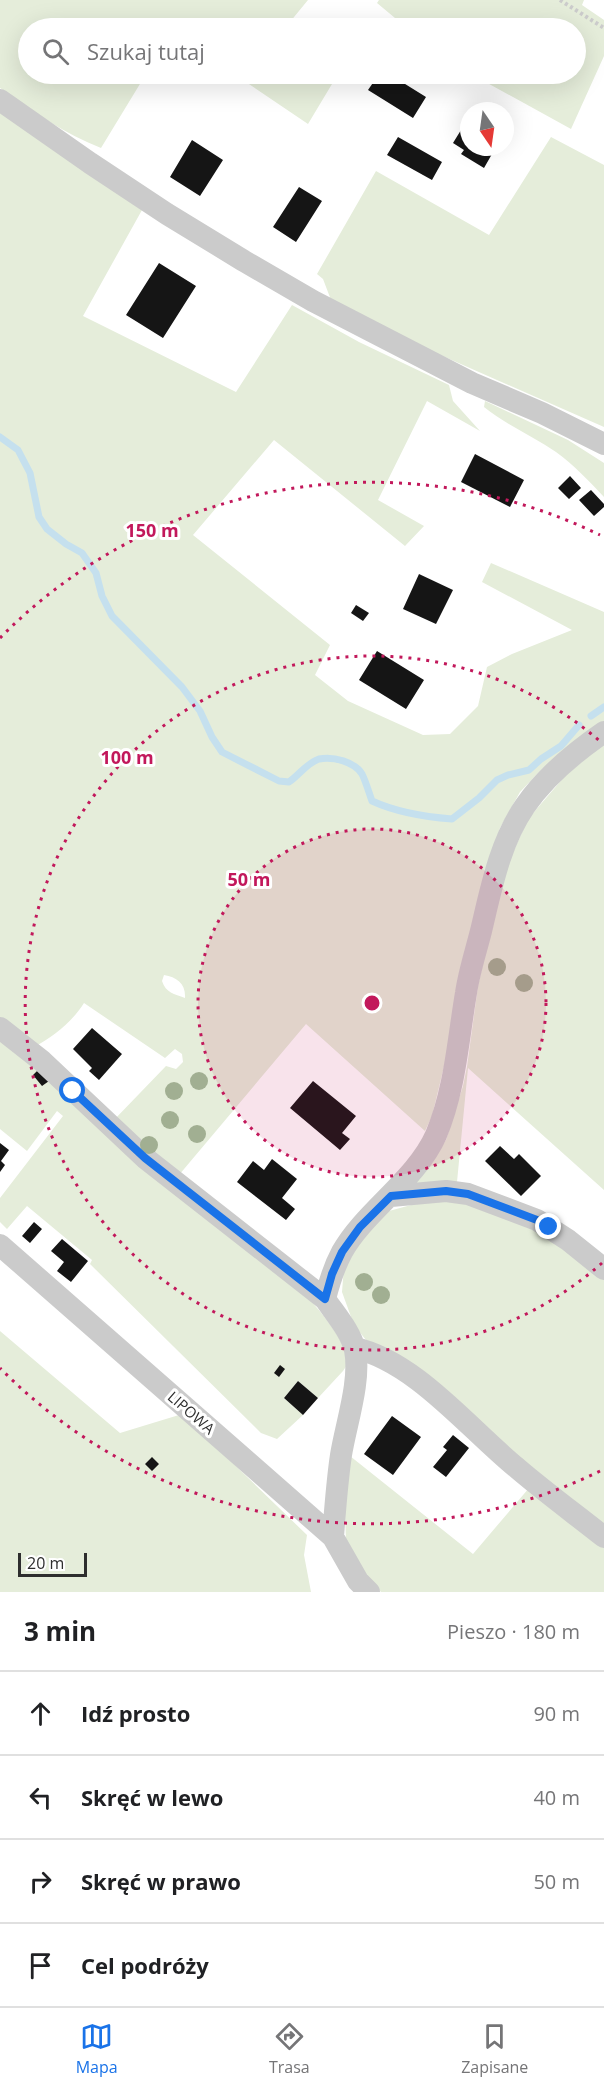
<!DOCTYPE html>
<html lang="pl">
<meta charset="utf-8">
<style>
:root{--surface:#fff;--page:#f2f2f2;--text:#202124;--muted:#757577;--line:#e0e0e0;--accent:#1a73e8}
body{margin:0;font-family:"Open Sans",sans-serif;background:var(--page);color:var(--text)}
.compass{position:absolute;left:460px;top:102px;width:54px;height:54px;border-radius:50%;background:var(--surface);box-shadow:0 6px 24px #0002;rotate:167deg}
.scale{position:absolute;left:18px;bottom:15px;width:69px;box-sizing:border-box;padding-left:6px;border:3px solid #2e2e2e;border-top:0;font-size:16px;line-height:21px;white-space:nowrap;color:#2e2e2e;-webkit-text-stroke:4px #fff;paint-order:stroke}
.stop{position:absolute;width:18px;height:18px;margin:-14px;border:4px solid #1a73e8;border-radius:50%;background:#fff}
.stop.end{background:#1a73e8;border-color:#fff;box-shadow:0 2px 6px #0008}
.list{margin:0;padding:0;list-style:none}
h2{display:flex;justify-content:space-between;align-items:center;height:78px;margin:0;padding:0 24px;font-size:26px}
h2 small{font-size:20px;font-weight:400;color:var(--muted)}
.list li{display:grid;grid-template-columns:39px 1fr auto;gap:18px;align-items:center;box-sizing:border-box;height:84px;padding:0 24px;border-top:2px solid var(--line)}
.list b{display:block;font-size:22px;white-space:nowrap}
.list em{font-size:20px;font-style:normal;color:var(--muted)}
.icon{flex:none;width:33px;height:33px;fill:none;stroke:currentColor;stroke-width:2;stroke-linecap:round;stroke-linejoin:round}
.map{position:relative;flex:none;width:604px;height:1592px;overflow:hidden}
.search{position:absolute;background:var(--surface);box-shadow:0 6px 24px #0002;left:18px;right:18px;top:18px;height:66px;display:flex;align-items:center;gap:15px;box-sizing:border-box;padding:0 21px;border-radius:33px;color:var(--muted);font-size:22px}
.sheet{height:414px;background:var(--surface)}
nav{display:flex;justify-content:space-around;align-items:center;box-sizing:border-box;height:84px;border-top:2px solid var(--line);background:var(--surface);font-size:16px;color:var(--muted)}
nav a{display:grid;justify-items:center;gap:3px}
nav .on{color:var(--accent)}
.map>svg:first-child{display:block}
</style>
<div class="map">
<svg width="604" height="1592" viewBox="0 0 604 1592">
<rect width="100%" height="100%" fill="#fff"/>
<path fill="#e5edda" fill-rule="evenodd" d="M0,0H308L285,28H28V74H146L101,148C65,134 32,111 0,88Z
M379,0H584L582,5L604,20V56L571,129L471,74H576V28H407L377,3Z
M234,74H338L308,124Z
M0,111L142,210L83,316L236,392L292,305L359,342L449,385L453,401L480,431L427,401L378,500L424,526L405,546L274,440L193,535L330,645L315,675L348,701L423,735L450,734L478,706L487,667L512,654L572,630L482,582L491,563L604,612V724L542,769L520,792L500,828L485,873L455,1021L432,1116L425,1131L306,1024L179,1175L112,1122L166,1066L176,1069L183,1062L182,1054L175,1049L165,1058L84,1003C72,1022 53,1037 34,1047L0,1022ZM164,975C177,977 186,984 185,998C174,994 166,993 162,981Z
M551,137L604,165V427L429,350L331,300L323,279L317,274L376,171L489,235Z
M485,401L568,440L604,463V497C589,481 574,465 556,452C533,436 506,425 484,407Z
M604,743V1190L468,1068L457,1182L418,1184L416,1182L446,1140L463,1086L467,1067L478,986L502,877L528,819L565,776Z
M0,1036L302,1290C321,1313 341,1333 349,1362L343,1371L318,1398L298,1381L284,1398L303,1415L277,1439L261,1433L90,1264L92,1260L27,1206L7,1229L0,1222V1198L63,1116L57,1111L27,1151L0,1129Z
M433,1199L470,1204L527,1223L604,1278V1529L385,1348L366,1340L354,1325L342,1292L344,1267L361,1235L389,1211Z
M0,1331L120,1433L179,1415V1411L307,1535L304,1555L311,1592H0Z
M350,1456L473,1554L529,1488L604,1547V1592H381L363,1573L346,1541L344,1487Z"/>
<g fill="none" stroke-linecap="round" stroke-linejoin="round">
<path stroke="#c5e0ee" stroke-width="7" d="M0,437L18,450L30,473L39,517L47,529L66,544L82,553L96,573L102,596L112,616L182,687L200,711L212,737L222,752L279,781L289,782C299,775 307,763 319,759C333,756 355,762 362,774C366,782 369,793 372,801C396,812 426,817 452,819L479,798L497,780L508,775L529,770L541,759L561,746L579,725
M591,716L604,707"/>
</g>
<path fill="#151515" d="M379,74H389L426,97L413,118L368,90Z
M469,117V147H496L484,168L461,154L464,150L453,143Z
M398,137L442,162L432,180L387,155Z
M192,140L223,160L200,196L170,177Z
M299,187L322,201L296,242L273,227Z
M159,263L196,286L163,338L126,315Z
M475,454L524,480L510,507L461,482Z
M570,476L581,488L569,499L558,488Z
M591,490L604,504V507L594,516L579,500Z
M419,574L453,590L436,624L403,609Z
M356,605L369,613L363,621L351,613Z
M377,651L424,680L406,709L359,680Z
M92,1028L122,1054L99,1080L89,1071L92,1068L73,1049Z
M39,1069L49,1081L42,1086L33,1075Z
M313,1081L356,1116L342,1133L350,1139L340,1150L290,1108Z
M0,1143L9,1150L1,1161L5,1165L0,1172Z
M500,1146L514,1159L519,1154L541,1176L521,1196L485,1161Z
M272,1159L297,1179L282,1198L295,1209L286,1220L237,1182L253,1161L264,1170Z
M34,1222L42,1229L30,1243L22,1236Z
M62,1239L88,1261L71,1282L57,1271L64,1262L51,1251Z
M280,1365L285,1369L279,1377L274,1373Z
M298,1381L318,1398L303,1415L284,1398Z
M392,1416L421,1437L393,1475L364,1454Z
M453,1435L469,1448L446,1477L433,1467L447,1450L443,1447Z
M152,1457L159,1464L152,1471L145,1464Z"/>
<g fill="none" stroke-linecap="round" stroke-linejoin="round">
<path stroke="#cbcbcb" stroke-width="4" stroke-dasharray="3 3" stroke-linecap="butt" d="M560,0L604,28"/>
<path stroke="#cbcbcb" stroke-width="22" d="M0,100L90,163L167,214L244,261L313,301L472,383L542,413L604,444
M0,1028L42,1061L145,1158L325,1299C335,1314 351,1332 355,1350C361,1381 346,1424 341,1455C337,1482 335,1510 333,1537
M391,1196L446,1191L468,1194L537,1220L568,1240L604,1269
M0,1245L333,1537L358,1581L369,1592
M325,1299C329,1283 334,1267 342,1252C365,1211 416,1180 436,1135C455,1090 458,1040 466,993C469,972 476,951 481,931C491,889 500,842 525,806C545,777 575,752 604,732
M355,1348C416,1362 469,1429 517,1468C545,1492 575,1514 604,1537"/>
</g>
<g fill="#a1af92">
<circle cx="497" cy="967" r="9"/>
<circle cx="524" cy="983" r="9"/>
<circle cx="199" cy="1081" r="9"/>
<circle cx="174" cy="1091" r="9"/>
<circle cx="170" cy="1120" r="9"/>
<circle cx="197" cy="1134" r="9"/>
<circle cx="149" cy="1145" r="9"/>
<circle cx="364" cy="1282" r="9"/>
<circle cx="381" cy="1295" r="9"/>
</g>
<g fill="none" stroke-linecap="round" stroke-linejoin="round">
<path stroke="#1a73e8" stroke-width="8" d="M73,1091L145,1158L325,1299L332,1274L342,1252L360,1227L391,1196L446,1191L468,1194L537,1220L549,1227"/>
</g>
<circle cx="372" cy="1003" r="174" fill="#c2185b" fill-opacity=".12"/>
<g fill="none" stroke="#c2185b" stroke-width="3" stroke-dasharray="3 6">
<circle cx="372" cy="1003" r="174"/>
<path d="M602 1263A347 347 0 1 1 602 743"/>
<path d="M600 1471A521 521 0 0 1 0 1368M0 638A521 521 0 0 1 600 535"/>
</g>
<g text-anchor="middle" stroke-width="6" stroke-linejoin="round" paint-order="stroke">
<g font-size="15" fill="#2e2e2e" stroke="#fff">
<text transform="translate(191 1413) rotate(41)" y="5">LIPOWA</text>
</g>
</g>
<circle cx="372" cy="1003" r="9" fill="#c2185b" stroke="#fff" stroke-width="3"/>
<g font-size="18" text-anchor="middle" font-weight="bold" fill="#c2185b" stroke="#fff" stroke-width="6" stroke-linejoin="round" paint-order="stroke">
<text x="152" y="537">150 m</text>
<text x="127" y="764">100 m</text>
<text x="249" y="886">50 m</text>
</g>
</svg>
<svg class="compass" viewBox="-18 -18 36 36"><path d="M0-13l5 13h-10z" fill="#e53935"/><path d="M0 13l5-13h-10z" fill="#757577"/></svg>
<div class="scale">20 m</div>
<div class="stop" style="left:73px;top:1091px"></div>
<div class="stop end" style="left:549px;top:1227px"></div>
<div class="search"><svg class="icon" aria-label="search" viewBox="0 0 24 24"><circle cx="10" cy="10" r="6"/><path d="M15 15l6 6"/></svg>Szukaj tutaj</div>
</div>
<section class="sheet">
<h2>3 min<small>Pieszo · 180 m</small></h2>
<ul class="list">
<li><svg class="icon" aria-label="ahead" viewBox="0 0 24 24"><path d="M12 20V5M6 11l6-6 6 6"/></svg><div><b>Idź prosto</b></div><em>90 m</em></li>
<li><svg class="icon" aria-label="left" viewBox="0 0 24 24"><path d="M17 20v-9H6M10 6l-5 5 5 5"/></svg><div><b>Skręć w lewo</b></div><em>40 m</em></li>
<li><svg class="icon" aria-label="right" viewBox="0 0 24 24"><path d="M7 20v-9h11M14 6l5 5-5 5"/></svg><div><b>Skręć w prawo</b></div><em>50 m</em></li>
<li><svg class="icon" aria-label="arrive" viewBox="0 0 24 24"><path d="M6 21V4h12l-3 4 3 4H6"/></svg><div><b>Cel podróży</b></div></li>
</ul>
</section>
<nav>
<a class="on"><svg class="icon" aria-label="map" viewBox="0 0 24 24"><path d="M3 6l6-2 6 2 6-2v14l-6 2-6-2-6 2zM9 4v14M15 6v14"/></svg>Mapa</a>
<a><svg class="icon" aria-label="directions" viewBox="0 0 24 24"><path d="M12 3l9 9-9 9-9-9zM9 14v-3h6M13 9l2 2-2 2"/></svg>Trasa</a>
<a><svg class="icon" aria-label="saved" viewBox="0 0 24 24"><path d="M7 4h10v16l-5-4-5 4z"/></svg>Zapisane</a>
</nav>
